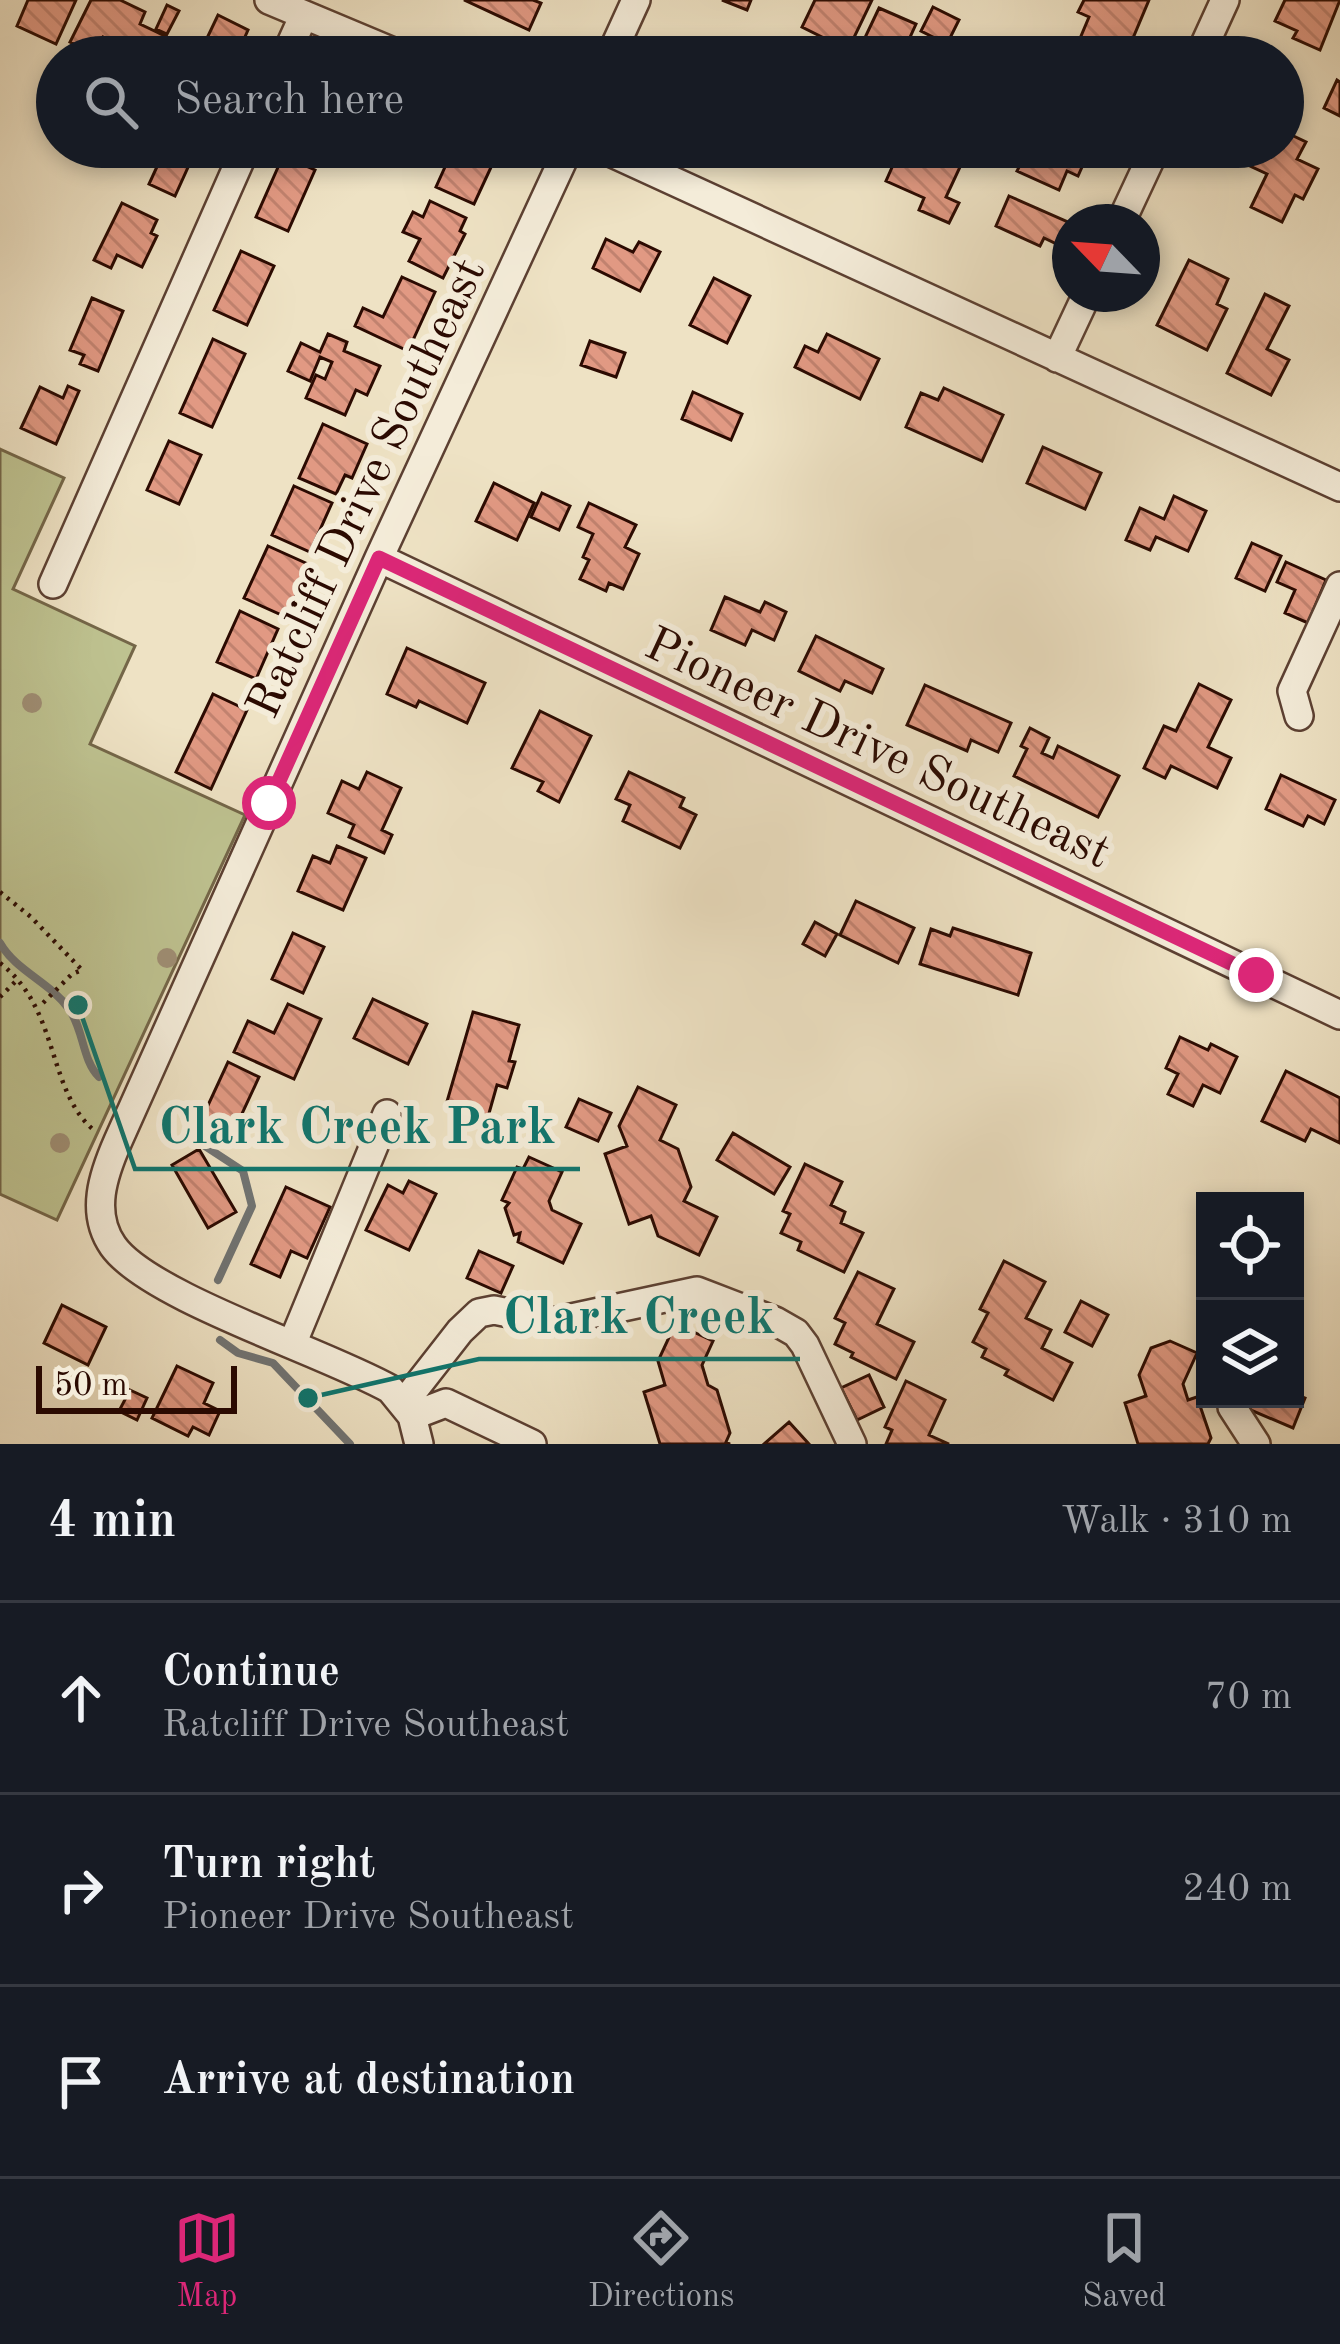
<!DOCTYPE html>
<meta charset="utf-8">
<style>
:root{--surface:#171b24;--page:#242831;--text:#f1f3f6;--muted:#9ea1a6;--line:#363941;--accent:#db2777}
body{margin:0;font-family:"Old Standard TT",serif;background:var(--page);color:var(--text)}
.controls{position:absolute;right:36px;bottom:36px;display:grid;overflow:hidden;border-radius:0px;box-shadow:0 6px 18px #0003}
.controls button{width:108px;height:108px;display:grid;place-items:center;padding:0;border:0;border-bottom:3px solid var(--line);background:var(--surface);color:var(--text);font:60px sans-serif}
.compass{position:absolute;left:1052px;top:204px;width:108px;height:108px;border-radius:50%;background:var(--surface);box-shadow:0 6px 18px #0003;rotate:295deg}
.scale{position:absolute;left:36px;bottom:30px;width:201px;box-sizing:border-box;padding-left:12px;border:6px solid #2b0a01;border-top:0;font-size:33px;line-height:42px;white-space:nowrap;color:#2b0a01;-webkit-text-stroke:9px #f4ecd9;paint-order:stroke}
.stop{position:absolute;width:36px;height:36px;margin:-27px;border:9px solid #db2777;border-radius:50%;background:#fff}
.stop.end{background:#db2777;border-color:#fff;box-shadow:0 3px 12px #0008}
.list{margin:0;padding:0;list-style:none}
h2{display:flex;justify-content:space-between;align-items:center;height:156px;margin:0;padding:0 48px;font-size:51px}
h2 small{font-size:39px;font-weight:400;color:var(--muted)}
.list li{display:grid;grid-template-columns:78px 1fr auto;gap:36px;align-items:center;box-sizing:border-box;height:192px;padding:0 48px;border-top:3px solid var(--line)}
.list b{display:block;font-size:45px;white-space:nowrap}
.list p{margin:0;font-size:39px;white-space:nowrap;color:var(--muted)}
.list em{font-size:39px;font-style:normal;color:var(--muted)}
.icon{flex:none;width:66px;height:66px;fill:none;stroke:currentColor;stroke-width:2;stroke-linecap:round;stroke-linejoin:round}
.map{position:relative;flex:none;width:1340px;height:1444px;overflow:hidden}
.search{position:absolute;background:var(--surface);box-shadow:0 6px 18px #0003;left:36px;right:36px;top:36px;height:132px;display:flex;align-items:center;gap:30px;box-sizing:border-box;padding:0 42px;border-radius:66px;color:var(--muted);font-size:45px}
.sheet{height:732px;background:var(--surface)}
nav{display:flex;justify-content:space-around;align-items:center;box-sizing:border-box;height:168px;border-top:3px solid var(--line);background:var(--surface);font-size:33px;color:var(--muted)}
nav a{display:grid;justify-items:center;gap:6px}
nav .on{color:var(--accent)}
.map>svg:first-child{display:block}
</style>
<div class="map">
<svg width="1340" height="1444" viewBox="0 0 1340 1444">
<defs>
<pattern id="building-back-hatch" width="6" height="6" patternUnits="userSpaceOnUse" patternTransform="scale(3)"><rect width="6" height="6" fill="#e19983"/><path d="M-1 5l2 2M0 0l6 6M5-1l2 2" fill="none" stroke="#c1826f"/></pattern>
</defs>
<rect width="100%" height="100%" fill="#eee2c4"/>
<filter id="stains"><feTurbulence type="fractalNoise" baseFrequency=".00167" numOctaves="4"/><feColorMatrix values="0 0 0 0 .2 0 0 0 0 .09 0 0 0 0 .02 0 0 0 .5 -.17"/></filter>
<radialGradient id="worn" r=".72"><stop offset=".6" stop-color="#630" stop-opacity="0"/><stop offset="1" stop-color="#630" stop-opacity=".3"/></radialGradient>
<path fill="#bec290" stroke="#746648" stroke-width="3" d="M0,449L64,478L13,589L135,646L90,744L245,815L57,1220L0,1194Z"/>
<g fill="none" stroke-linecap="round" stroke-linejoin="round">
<path stroke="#717473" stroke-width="8" d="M0,943C16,971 50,982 69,1009C84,1030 82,1060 99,1077
M188,1135L243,1171L252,1206L218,1280
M220,1340L238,1353L273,1363L350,1444"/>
</g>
<path fill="url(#building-back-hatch)" stroke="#2b0a01" stroke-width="3" d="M28,0H76L56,44L17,26Z
M91,0H120L145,12L140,24L167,37L158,57H144L103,37L95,54L70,42Z
M464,0H533L541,3L529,30Z
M722,0H751L747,10Z
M815,0H872L848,50L802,27Z
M1084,0H1149L1125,57L1097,46L1093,56L1076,48L1089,17L1078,12Z
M1285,0H1340L1320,50L1293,38L1297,31L1275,21Z
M167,5L179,11L167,34L156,29Z
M933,7L959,20L947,44L921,31Z
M879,8L916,24L901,57H868L871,51L861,46Z
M218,15L248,30L236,57H198Z
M922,39L939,47L934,57H913Z
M1337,80L1340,82V116L1324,108Z
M1283,131L1306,142L1297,159L1318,169L1303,199L1295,195L1282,222L1251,207L1267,174L1250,166L1259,147H1283Z
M166,147L194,154L175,196L149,184Z
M454,147H484L479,157L493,163L474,204L436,187Z
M901,147L919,153L921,149L960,167L946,197L959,203L949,223L919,210L924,198L886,181Z
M1034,147H1086L1090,149L1078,176L1067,171L1059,190L1017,171L1025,155L1038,161L1043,151Z
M283,156L315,170L288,231L256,217Z
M1009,196L1070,223L1065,248L1044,238L1040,246L996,226Z
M430,201L466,218L460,231L465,234L443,278L409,261L420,239L403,232L413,212L423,217Z
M122,203L157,220L151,233L157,236L142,267L117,255L111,268L94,260Z
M606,239L633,252L639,242L660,252L640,291L593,268Z
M241,251L274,266L247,325L214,310Z
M1189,260L1228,279L1217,304L1227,309L1207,350L1157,325Z
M402,277L435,292L408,351L355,326L363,308L383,317Z
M714,278L750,296L727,343L690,325Z
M1265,294L1289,306L1267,349L1289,360L1271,395L1227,373Z
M92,298L123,311L98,371L80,364L84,355L70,350Z
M328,334L347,342L344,351L380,366L367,395L356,390L345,415L306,398L316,375L325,379L332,362L320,357L310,381L288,371L301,343L320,352Z
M827,334L879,359L860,399L795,367L805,346L818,352Z
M213,339L245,354L212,427L180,413Z
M590,341L625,353L616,377L581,365Z
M68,386L79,391L56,444L21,428L40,387L63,398Z
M944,388L1003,415L982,461L906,427L921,393L938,400Z
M693,392L742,414L731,440L682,419Z
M323,424L367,444L352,478L345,475L336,494L299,478Z
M169,441L201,455L179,504L147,490Z
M1043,447L1101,473L1085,509L1027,483Z
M494,483L534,503L517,540L476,521Z
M294,486L332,503L310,552L272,535Z
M542,493L570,506L559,530L531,517Z
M1174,496L1206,511L1188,551L1156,537L1150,550L1126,540L1140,508L1164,519Z
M589,503L636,525L625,547L639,554L623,589L609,583L606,591L580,579L589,560L583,557L593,534L578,527Z
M1252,543L1281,556L1265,591L1236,578Z
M268,546L310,565L286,617L244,598Z
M1286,562L1326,580L1308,623L1285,613L1295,590L1277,582Z
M725,597L760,612L765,602L786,612L774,640L752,630L745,645L711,630Z
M240,611L278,629L256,679L217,662Z
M816,636L883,669L872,693L845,681L840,691L799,671Z
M407,648L485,683L467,723L419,701L416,707L387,694Z
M1199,684L1231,700L1208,747L1231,758L1217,788L1171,766L1165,778L1144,768L1164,726L1176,731Z
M925,685L1011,723L998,752L971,740L967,751L907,725Z
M213,694L247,710L211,789L176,772Z
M540,711L591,736L559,802L538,791L543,782L512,768Z
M1030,728L1049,738L1042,753L1053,758L1058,746L1119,776L1098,817L1014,776L1027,749L1021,746Z
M367,772L401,788L382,830L392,835L384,853L349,837L354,825L328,813L342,781L359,789Z
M629,772L684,798L680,807L696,815L680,848L623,821L630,805L616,799Z
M1281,775L1335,800L1324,824L1308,816L1303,826L1266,809Z
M337,846L366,858L343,910L298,891L313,856L330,863Z
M856,901L914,928L898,963L840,935Z
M815,922L837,934L825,956L803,944Z
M953,928L1031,953L1018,995L920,964L931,929L950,936Z
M293,933L324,947L303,993L272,979Z
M373,999L427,1024L408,1064L354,1038Z
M288,1004L321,1019L294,1079L234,1052L248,1021L274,1033Z
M473,1012L519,1025L509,1061L515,1062L507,1088L497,1085L488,1117L446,1105Z
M1180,1037L1208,1050L1211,1044L1237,1057L1220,1093L1203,1085L1193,1106L1168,1094L1178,1074L1166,1068Z
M228,1062L259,1077L228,1144L197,1129Z
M1286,1071L1340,1098V1143L1311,1129L1305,1141L1262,1121Z
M638,1087L676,1105L660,1140L678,1149L691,1187L684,1201L717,1217L699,1255L658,1236L651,1216L629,1224L605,1154L627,1146L619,1126Z
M579,1099L611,1113L598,1141L566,1127Z
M733,1133L790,1167L774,1194L717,1160Z
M199,1149L236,1212L208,1228L172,1165Z
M529,1157L562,1172L549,1201L552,1210L581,1224L563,1263L518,1242L520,1233L514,1235L505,1208L509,1203L502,1200L517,1167L523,1169Z
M805,1164L842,1182L831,1205L845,1212L841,1223L863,1233L844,1272L798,1250L801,1242L781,1233L790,1214L783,1211Z
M409,1181L436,1194L409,1250L366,1230L388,1185L403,1193Z
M286,1187L330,1207L307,1258L291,1251L280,1277L251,1264Z
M479,1251L513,1266L501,1293L467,1278Z
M1004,1261L1045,1282L1026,1318L1051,1330L1042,1348L1072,1363L1053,1400L1005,1375L1008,1370L982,1357L986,1349L973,1342L988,1313L980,1309Z
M858,1272L894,1289L877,1324L914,1342L896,1379L851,1357L853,1353L835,1344L845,1323L835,1318Z
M1081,1301L1108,1315L1092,1346L1065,1332Z
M62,1305L106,1327L88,1365L44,1343Z
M687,1329L713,1341L702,1365L708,1385L717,1390L730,1433L726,1442L730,1444H660L644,1392L665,1385L658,1361L671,1333Z
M1170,1341L1197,1353L1183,1384L1188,1400L1197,1397L1211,1438L1208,1444H1138L1125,1403L1146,1396L1139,1375L1151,1348Z
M177,1366L213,1383L204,1403L220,1411L209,1435L193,1427L188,1436L152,1418Z
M869,1375L884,1407L857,1420L841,1388Z
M906,1381L945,1400L929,1435L949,1444H886L892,1430L885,1427Z
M130,1390L147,1398L137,1420L119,1411Z
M1295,1394L1305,1398L1293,1428L1232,1402L1295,1399Z
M789,1422L809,1444H764Z"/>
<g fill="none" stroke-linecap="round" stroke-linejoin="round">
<g stroke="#5c4032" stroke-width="32">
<path id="minor" d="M269,0L405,57
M285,57L304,15
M610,57L636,0
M1199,57L1225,0
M599,147L1340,487
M1121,222L1156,147
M1057,358L1087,294
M379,558L1340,1015
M53,584L246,147
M1299,716L1292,691L1340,586
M293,1342L387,1114
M403,1404L460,1331L479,1313L494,1310L553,1322L697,1291L775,1321L796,1333L805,1345L852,1444
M1232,1407L1256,1444
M412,1416L446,1403L532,1444
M419,1444L412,1416L390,1389C327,1353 149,1297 113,1246C90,1213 103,1175 118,1141L379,558L569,147"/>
</g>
<path stroke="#2b0a01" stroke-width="4.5" stroke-dasharray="3 6" stroke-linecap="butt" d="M0,892L31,917L82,970L72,974L39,1007
M0,963C61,1010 46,1092 96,1132
M0,997L18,979"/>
<use href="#minor" stroke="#f4ecd9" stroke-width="27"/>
</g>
<g fill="#9f8e74">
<circle cx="32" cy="703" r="10"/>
<circle cx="167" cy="958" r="10"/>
<circle cx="60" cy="1143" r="10"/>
</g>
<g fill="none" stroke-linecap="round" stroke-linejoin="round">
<path stroke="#db2777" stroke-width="15" d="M269,803L379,558L1256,975"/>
</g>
<g text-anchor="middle" stroke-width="12" stroke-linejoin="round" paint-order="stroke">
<g font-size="48" fill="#2b0a01" stroke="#f4ecd9">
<text transform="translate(364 487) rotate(-65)" y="17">Ratcliff Drive Southeast</text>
<text transform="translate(879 746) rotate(25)" y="17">Pioneer Drive Southeast</text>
</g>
</g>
<path fill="none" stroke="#0f766e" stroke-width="4.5" d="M78 1005L135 1169H580M308 1398L479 1359H800"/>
<g fill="#0f766e" stroke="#f4ecd9" stroke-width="4.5">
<circle cx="78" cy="1005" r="12"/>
<circle cx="308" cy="1398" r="12"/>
</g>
<g font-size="51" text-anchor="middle" font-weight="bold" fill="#0f766e" stroke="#f4ecd9" stroke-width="12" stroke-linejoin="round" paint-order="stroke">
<text x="357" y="1143">Clark Creek Park</text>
<text x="639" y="1333">Clark Creek</text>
</g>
<rect width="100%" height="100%" filter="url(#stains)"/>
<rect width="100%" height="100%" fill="url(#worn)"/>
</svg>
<div class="controls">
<button><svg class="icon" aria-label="locate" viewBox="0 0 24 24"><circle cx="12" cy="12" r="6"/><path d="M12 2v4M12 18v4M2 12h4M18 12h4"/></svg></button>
<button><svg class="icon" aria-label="layers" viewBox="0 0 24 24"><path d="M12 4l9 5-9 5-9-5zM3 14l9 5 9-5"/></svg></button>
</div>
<svg class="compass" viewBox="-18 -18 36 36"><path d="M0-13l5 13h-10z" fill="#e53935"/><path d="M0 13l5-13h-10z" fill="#9ea1a6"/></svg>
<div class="scale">50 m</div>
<div class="stop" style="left:269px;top:803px"></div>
<div class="stop end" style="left:1256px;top:975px"></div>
<div class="search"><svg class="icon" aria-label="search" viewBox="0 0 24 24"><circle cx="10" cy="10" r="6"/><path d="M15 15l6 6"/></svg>Search here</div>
</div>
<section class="sheet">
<h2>4 min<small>Walk · 310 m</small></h2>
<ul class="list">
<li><svg class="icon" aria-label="ahead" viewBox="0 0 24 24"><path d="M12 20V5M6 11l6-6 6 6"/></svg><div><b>Continue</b><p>Ratcliff Drive Southeast</p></div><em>70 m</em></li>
<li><svg class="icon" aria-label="right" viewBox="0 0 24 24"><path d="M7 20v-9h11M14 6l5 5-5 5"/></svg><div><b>Turn right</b><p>Pioneer Drive Southeast</p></div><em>240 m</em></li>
<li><svg class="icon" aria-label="arrive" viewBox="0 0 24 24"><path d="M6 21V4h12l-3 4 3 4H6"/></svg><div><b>Arrive at destination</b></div></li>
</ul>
</section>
<nav>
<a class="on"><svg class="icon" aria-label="map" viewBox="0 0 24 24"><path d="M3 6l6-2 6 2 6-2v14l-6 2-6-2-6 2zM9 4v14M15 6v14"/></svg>Map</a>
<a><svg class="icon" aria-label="directions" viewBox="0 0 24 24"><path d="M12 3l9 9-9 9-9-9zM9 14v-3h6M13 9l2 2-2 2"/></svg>Directions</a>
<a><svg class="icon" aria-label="saved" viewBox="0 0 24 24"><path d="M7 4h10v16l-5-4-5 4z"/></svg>Saved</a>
</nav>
